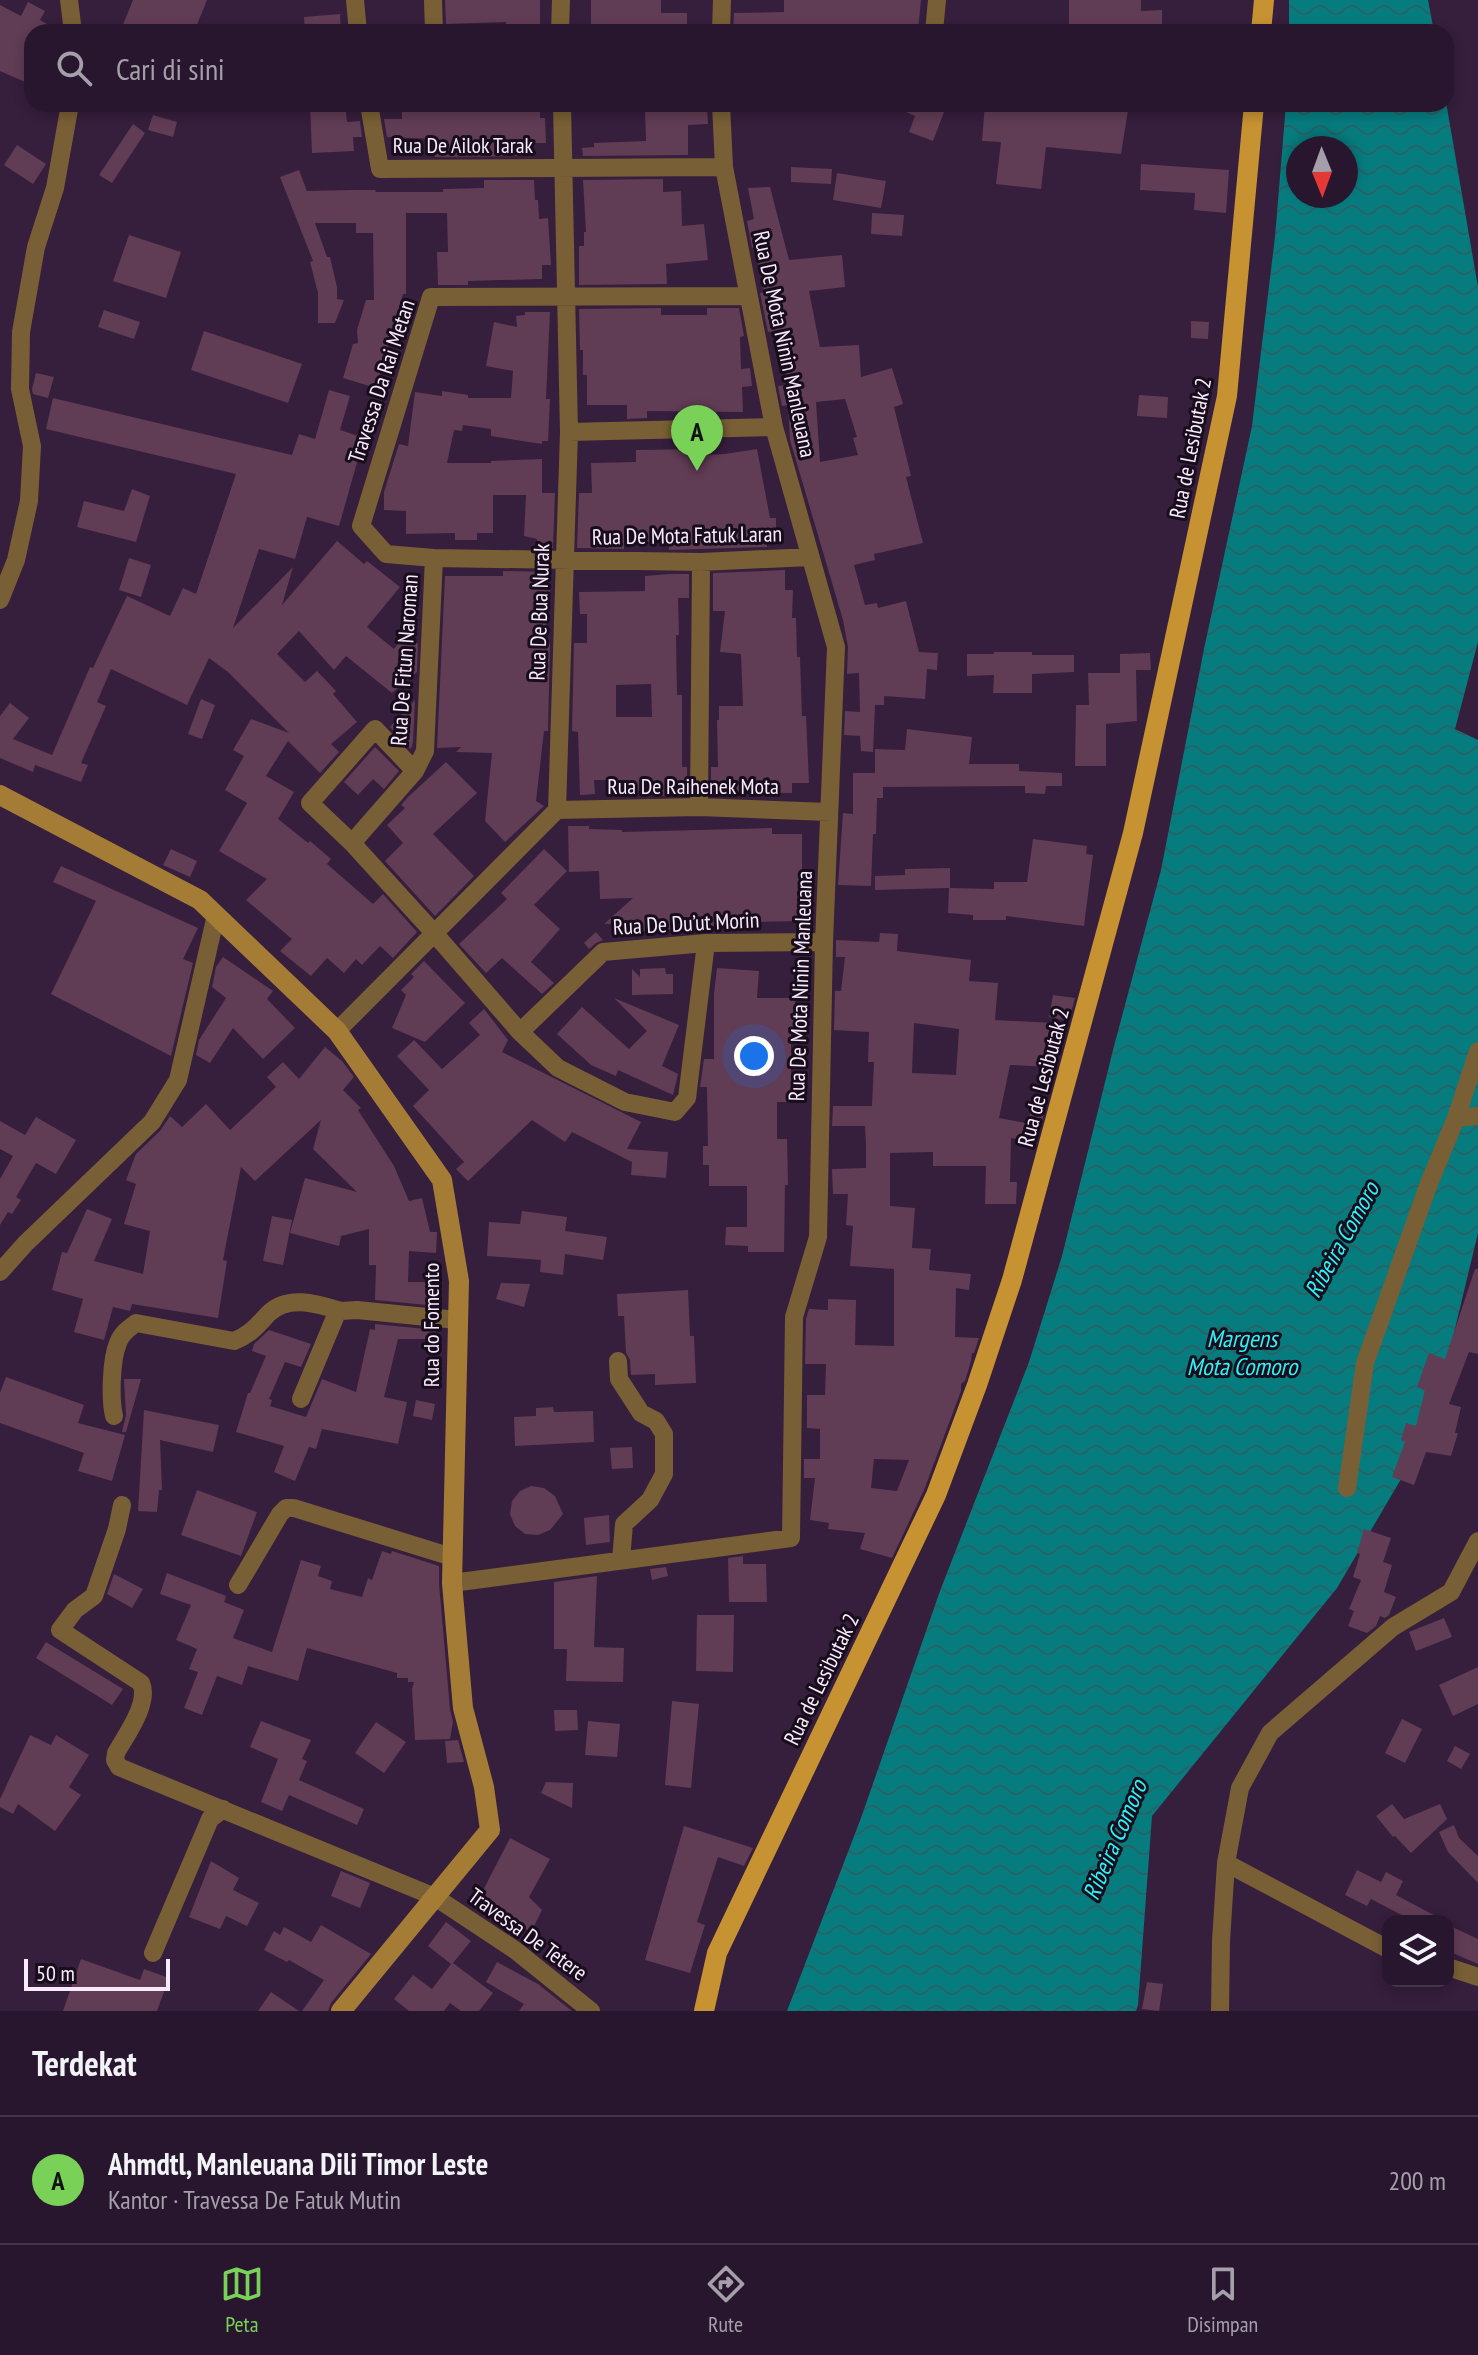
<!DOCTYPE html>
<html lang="id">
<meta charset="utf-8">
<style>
:root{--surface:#28162e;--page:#301f36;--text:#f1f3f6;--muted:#a59faa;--line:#44354a;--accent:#79d158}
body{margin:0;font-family:"PT Sans Narrow",sans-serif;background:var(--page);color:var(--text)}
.controls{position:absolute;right:24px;bottom:24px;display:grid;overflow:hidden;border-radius:16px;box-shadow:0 4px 12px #0003}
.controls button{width:72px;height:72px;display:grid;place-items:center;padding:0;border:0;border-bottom:2px solid var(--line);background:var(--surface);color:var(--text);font:40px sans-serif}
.compass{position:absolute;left:1286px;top:136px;width:72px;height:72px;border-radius:50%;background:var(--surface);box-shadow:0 4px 12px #0003;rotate:179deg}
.scale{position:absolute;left:24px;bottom:20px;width:146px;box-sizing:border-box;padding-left:8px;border:4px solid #f9eafe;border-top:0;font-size:22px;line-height:28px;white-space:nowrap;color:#f9eafe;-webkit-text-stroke:6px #180d1b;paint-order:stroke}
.you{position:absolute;left:754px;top:1056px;width:28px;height:28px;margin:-20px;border:6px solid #fff;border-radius:50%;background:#1a73e8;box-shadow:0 0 0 12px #1a73e833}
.badge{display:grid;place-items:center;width:52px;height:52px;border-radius:50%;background:var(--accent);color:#111;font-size:26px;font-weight:700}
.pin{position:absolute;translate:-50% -66px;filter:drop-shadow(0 2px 4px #0008)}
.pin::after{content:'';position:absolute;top:42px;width:28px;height:24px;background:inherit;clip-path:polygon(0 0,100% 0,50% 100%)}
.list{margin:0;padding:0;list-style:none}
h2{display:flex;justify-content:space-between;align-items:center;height:104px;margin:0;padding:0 32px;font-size:34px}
h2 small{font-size:26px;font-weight:400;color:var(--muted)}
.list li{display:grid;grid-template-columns:52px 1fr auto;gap:24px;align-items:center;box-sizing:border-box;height:128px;padding:0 32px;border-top:2px solid var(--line)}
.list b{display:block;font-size:30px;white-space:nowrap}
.list p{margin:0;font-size:26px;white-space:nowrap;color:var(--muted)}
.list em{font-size:26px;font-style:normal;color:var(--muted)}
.icon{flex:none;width:44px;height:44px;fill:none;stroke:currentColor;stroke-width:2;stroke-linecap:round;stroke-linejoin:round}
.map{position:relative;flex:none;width:1478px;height:2011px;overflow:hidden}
.search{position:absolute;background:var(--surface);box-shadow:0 4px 12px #0003;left:24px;right:24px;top:24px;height:88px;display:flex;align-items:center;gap:20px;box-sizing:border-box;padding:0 28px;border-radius:24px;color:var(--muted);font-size:30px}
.sheet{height:232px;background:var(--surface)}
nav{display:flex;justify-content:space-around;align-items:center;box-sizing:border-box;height:112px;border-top:2px solid var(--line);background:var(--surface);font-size:22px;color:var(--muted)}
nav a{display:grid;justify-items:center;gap:4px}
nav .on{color:var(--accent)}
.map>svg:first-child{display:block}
</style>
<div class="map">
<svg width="1478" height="2011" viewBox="0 0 1478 2011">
<defs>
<pattern id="water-waves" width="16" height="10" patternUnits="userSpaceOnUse" patternTransform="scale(2)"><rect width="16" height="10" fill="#077c7f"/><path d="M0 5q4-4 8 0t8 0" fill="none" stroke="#266468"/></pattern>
</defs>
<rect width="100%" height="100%" fill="#361e3d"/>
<path fill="url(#water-waves)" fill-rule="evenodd" d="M1289,0H1428L1434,32H1289Z
M1446,102L1478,287V642L1455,729L1478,740V1233L1431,1428L1337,1588L1152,1816L1138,2005L1136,2011H787L861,1818L940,1591L1029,1362L1062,1256L1113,1050L1161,870L1204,649L1252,426L1275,237L1286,104H1446ZM1298,148H1346V196H1298Z"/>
<path fill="#603c55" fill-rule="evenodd" d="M133,0H207L194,32H120Z
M445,0H540V29L506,30V22L446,24Z
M591,0H661V13H687V32H602V25H591Z
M784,0H921L918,30L862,25L861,32H733L734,13L784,12Z
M1069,0H1141V11L1162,10V32H1069Z
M28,2L45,11L40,20L61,32H32V85L0,71V5L21,16Z
M340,14L341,32H305L304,17Z
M310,104H345L347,122L360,121L362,137H353L354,151L312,153Z
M402,104H540V118H545L546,143H525V156L435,157V139L387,137L384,119H402Z
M888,104H947L933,141L909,132L915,116Z
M985,104H1129L1121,154L1046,147L1041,189L996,184L1001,142L982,141Z
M656,106L707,107L708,124L688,125V155L583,156L582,148L594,147V143L646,141L645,108H656Z
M153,115L177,122L173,137L148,130Z
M133,124L145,133L112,183L99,175Z
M17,145L46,164L33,184L4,165Z
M1141,164L1229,170L1226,213L1194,210L1195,193L1140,190Z
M791,167L832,169L831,184L791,182Z
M299,170L307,191L353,190H375L376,192H443V189L484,188V180H534L535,200H538L539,219L548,218L551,265H542V279L468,281V285H438L437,252H448L447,213H406V294H403L376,388L343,378L353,344L358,343L357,330L366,300H374L373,233H356V223H315L327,257H330L337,287V299L344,300L335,323H318V293L310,262L313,261L280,177Z
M837,173L886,181L881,208L833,200Z
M663,179V192L681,191L682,226L704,224L708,260L666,264L667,284L579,285V246H584V232H586L583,180Z
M770,187L789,260L842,255L845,287L809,291L820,347L859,345L861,377L892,368L903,404L894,407L911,476L906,477L923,543L874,554L875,560L854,565L865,605L877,603L878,608L906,601L919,652L938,653L937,670L927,669L925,699L884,696V705H875L873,752L861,751L860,736L844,735L845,711L860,712L859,673L847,674L848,647L843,620L790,440L788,405L782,406L778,386L787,385L783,329L768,332L760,293L764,292L755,247L752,248L747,221L754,219L748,188ZM845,399L857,437L853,438L858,455L820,462L816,402Z
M872,213L904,215L902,236L871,234Z
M129,235L181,252L166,298L113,281Z
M661,308V315H707V308H739L744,336L740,337L741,369L750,368L752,386L742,387L743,412L647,411V418L627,419V405H587V375H583V350H580L579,309Z
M104,310L140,322L134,339L98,327Z
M525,312H550L546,399H550L548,441H542V444L491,436V429L463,425L462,431L454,430L447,463H491V461L542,459V493H555L553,548H537V539L524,536L526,495H493V533H477V540H455V533L406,534V511L384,510V492L399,444L408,446L415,392L442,396V391L468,395V398H511L513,371L486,366L494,322L517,327L516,316L525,315Z
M1191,321L1209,322L1208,339L1191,338Z
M204,331L302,364L288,403L191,370Z
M36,373L54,377L48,398L33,394L32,389Z
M329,390L350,396L340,430L364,438L339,526L307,517L295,559L259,549L233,628L293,567L282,605L337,541L364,564L367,561L400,587L367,627L394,649L405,634L418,644L417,672L392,693L346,656L334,670L299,631L277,654L305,682L317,671L336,691L333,694L357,722L331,744L339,752L320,773L288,741L266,776L294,792L278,819L308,843L310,841L331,859L327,864L373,904L383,894L417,932L393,958L380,946L362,965L356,959L344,973L327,958L311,976L280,951L292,939L246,900L267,879L219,851L247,803L225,790L244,756L233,750L251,719L289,733L228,672L209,658L187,705L111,669L97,702L106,706L81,763L88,765L81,782L35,765L33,772L0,758V716L10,703L29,718L13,739L52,755L90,667L93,668L127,596L170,616L183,588L196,594L236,474L46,429L53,398L292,455L299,434L315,439Z
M1139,395L1168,397L1167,418L1137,416Z
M704,449L705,455L725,454L757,449L770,518H776V536H767V547L669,550V541L624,542V549L577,548L579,493H592L591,463L636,462V450Z
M132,489L150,496L136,542L77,527L84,501L124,511Z
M129,558L151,565L141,597L119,590Z
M785,570V590H793L792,618H796L797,657H800L802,716H806L809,783H792V793L711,792V767H718L717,720H719V706H743L741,654L720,652L725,611H713V573Z
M503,571L549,572L550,593H548L546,611L547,643L550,644L548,731H544L536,801L544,806L505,842L485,821L492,753L456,752L461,747L437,748L445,576H503Z
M669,574H689V598H678L679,635H676L677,695H682V767H687V792H684V795L653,796V791L629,790V780H594L595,794L580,795L578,732L572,731L574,643H587V614H580L579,592L645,591V576ZM651,684L652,717H616V685Z
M994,652H1032V655H1074V672L1032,674V693H993L994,675L967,676V654H994Z
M1150,653L1151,670H1136L1137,721L1106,724V766H1075L1076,705H1089L1088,673H1120V654Z
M201,699L215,705L202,739L188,734Z
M415,700L413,742L411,749L390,727Z
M907,729L972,737L969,764H1019V771L1062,773V786H1046L1045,794L1025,793V786L883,787V798H877L876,834H873L871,886L838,885L843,813L853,814V773H875V749L905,750Z
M375,747L399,771L384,789L373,779L358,795L344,782Z
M446,762L477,793L433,834L474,876L435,916L385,861L403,843L387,825L405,808L401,805L408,797Z
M568,826H589V829L622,830V832L772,828V834H802V911H799V921L744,922V926H680V929L639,931V923H632V921L629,923L604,924L633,898L600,899L599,871L569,872Z
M1033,839L1087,846L1086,854L1093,855L1084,926L1006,916V920H973V915L948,913L949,888L875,890V876L905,875V869L950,868V888L994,889V882H1027Z
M171,849L197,861L190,877L163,865Z
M544,849L567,871L534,905L560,929L531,962L554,983L542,994L502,958L486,973L459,944L507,899L501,893Z
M61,866L198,928L183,959L193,963L171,1056L51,994L96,901L53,882Z
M596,932L603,940L596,943L589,949L584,943Z
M880,933L898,934L897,951L971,960L969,981L998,983L995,1020L1055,1023L1053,1067L1010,1065L999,1118L1026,1123L1022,1140L1011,1138L1010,1182H1017L1016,1204H985L986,1166H933V1152L890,1153V1206L915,1208L912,1248L931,1249L929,1270L971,1274L969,1290L956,1288L955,1337L979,1338L974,1353H972L971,1361L965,1381L961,1384V1391L924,1490L892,1558L860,1549L865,1533L828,1529L829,1523L810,1520L815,1478H804V1459H820V1429L807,1428V1395H825L826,1364H805L806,1319L809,1309L828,1310V1299L856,1300L855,1345L894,1346V1269L850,1266L853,1226L846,1225L848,1194H833L832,1169L866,1168V1146L865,1126H832L833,1106H872L874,1062H868L869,1032L834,1030L835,991H841L845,957H836V940L879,942ZM914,1023L959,1029L956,1075L912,1073ZM874,1459L909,1460L897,1491L871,1488Z
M223,957L273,991L267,999L295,1028L263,1059L233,1028L210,1063L196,1055L199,1040L226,998L212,987L216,967Z
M424,961L465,1003L425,1042L392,1028L406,995L401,990L414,977L411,974Z
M665,968L666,974H673V994L632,995V969L640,977V969Z
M717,968L759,971L757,998H795V1032H791V1102H777V1139H787L788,1185H785L784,1252H748V1246L725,1245L726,1227H747V1186H709V1165H703V1146H708L707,1087H700L704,1059H714V994Z
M1053,995L1075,998L1069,1021L1049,1017Z
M614,998L679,1025L662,1066L678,1074L673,1095L618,1070L616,1076L591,1065L557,1034L582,1007L629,1049L647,1031Z
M484,1009L508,1040L502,1052L641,1122L627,1149L668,1152L666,1178L631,1175L632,1162L572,1132L565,1142L532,1120L468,1181L456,1169L464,1162L413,1106L429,1090L397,1056L414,1040L442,1069L480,1035L469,1023Z
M325,1047L342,1061L354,1077L343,1090L361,1108L358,1110L394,1166L409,1201L422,1198L430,1232H437L436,1253L409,1251L408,1282H437V1306L375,1300L376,1265H369V1229L341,1236L339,1246L290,1233L305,1178L357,1192L313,1149L321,1120L255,1181L241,1167L223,1260L227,1261L218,1318L132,1304L130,1311L113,1307L104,1340L74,1332L83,1299L52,1290L62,1252L67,1253L87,1209L112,1219L94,1261L143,1274L150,1231L124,1224L136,1184L126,1180L136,1154L160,1131L170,1116L182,1127L206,1104L230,1130L276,1087L267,1077L283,1062L299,1079Z
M1032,1105L1045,1109L1041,1125L1028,1121Z
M36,1117L76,1140L56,1174L36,1163L16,1197L21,1200L12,1214L8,1212L0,1225V1179L13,1156L0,1149V1121L25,1135Z
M522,1211L567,1217L565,1231L607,1237L603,1260L565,1254L563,1275L540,1272L541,1260L487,1256L489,1222L520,1224Z
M272,1216L292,1220L283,1265L263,1261Z
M1475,1269H1478V1354L1469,1352L1449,1404L1461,1407L1455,1433H1458L1451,1456L1426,1452L1414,1485L1392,1477L1405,1442L1401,1440L1406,1423L1416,1426L1425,1390L1417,1387L1429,1353L1445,1359Z
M501,1283L530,1284L524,1307L496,1299Z
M688,1290L690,1336H694L696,1383L655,1385V1374L631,1375L630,1360L626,1353L624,1316H618L617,1294Z
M375,1324L436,1330V1339H398L384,1397L407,1402L398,1444L322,1429L316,1449L309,1447L295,1481L274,1472L284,1446L236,1432L248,1393H250L266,1356L252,1351L254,1344L269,1330L311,1344L301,1367L285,1362L269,1399L272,1400L270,1406L306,1417L322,1379L356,1392L370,1329L375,1330Z
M6,1377L84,1405L78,1423L125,1435L112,1481L78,1471L84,1453L0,1423V1393Z
M124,1379H141L126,1432H122L126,1415Z
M416,1400L435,1404L432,1420L413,1416Z
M553,1407L554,1412L593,1411L594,1442L515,1446L514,1417L536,1416V1408Z
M144,1410L219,1425L213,1452L160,1440L162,1490H159L157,1512L138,1511Z
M632,1447L633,1468L612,1469L610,1448Z
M531,1486L544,1488L555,1496L563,1514L550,1530L538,1535L525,1534L515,1526L510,1514L512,1501L520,1491Z
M197,1490L257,1512L241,1556L181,1535Z
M609,1515L610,1542L586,1545L584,1518Z
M1364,1529L1391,1538L1383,1562L1392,1565L1384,1592L1396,1597L1389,1615L1385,1618L1380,1616L1376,1626L1367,1633L1348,1626L1354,1611L1349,1609L1361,1580L1353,1577L1360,1554L1357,1553Z
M382,1551L391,1554L392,1551L439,1566V1584L450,1709L453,1722L450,1739L415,1740L412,1689L414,1682H408V1678H397V1673L307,1648L298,1681L248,1666L242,1685L217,1676L202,1715L184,1708L198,1672L189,1669L197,1649L176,1640L191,1605L160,1594L167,1573L226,1596L224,1602L244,1610L233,1638L272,1652L301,1560L321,1566L318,1576L332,1581L330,1589L362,1597L368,1578L372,1580Z
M743,1556V1564H766L767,1602H729L728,1558Z
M666,1567L668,1576L652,1580L650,1569Z
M114,1574L143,1589L132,1608L107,1594Z
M597,1576L594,1647L624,1648L623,1682L566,1681L567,1649H554V1582Z
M697,1615H734L733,1672L696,1671Z
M1444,1618L1452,1637L1416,1651L1409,1632Z
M46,1642L123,1689L112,1705L36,1658Z
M1478,1667V1704L1453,1716L1439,1685Z
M672,1701L699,1704L691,1788L665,1785Z
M554,1710H577L578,1730L555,1731Z
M1402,1719L1422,1729L1405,1763L1385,1753Z
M261,1721L311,1740L302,1759L307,1761L299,1780L364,1809L357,1825L289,1795L282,1811L261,1802L278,1759L250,1747Z
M588,1721L620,1724L617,1757L585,1755Z
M376,1722L406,1742L384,1773L355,1753Z
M30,1735L51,1745L56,1735L89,1755L69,1787L81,1795L55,1831L18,1804L13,1814L0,1807V1799Z
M458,1740L464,1762L447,1763L445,1741Z
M1455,1746L1470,1754L1461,1769L1447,1761Z
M546,1782L573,1783L572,1808L541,1793Z
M1392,1804L1404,1819L1440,1804L1447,1819L1411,1853L1395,1836L1393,1837L1376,1816Z
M1454,1825L1459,1838L1478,1856V1883L1448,1852L1439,1832Z
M684,1826L753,1848L744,1866L718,1857L697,1922L705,1925L690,1973L645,1960Z
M510,1838L550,1859L529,1897L542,1910L531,1932L476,1904Z
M211,1861L239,1878L233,1890L259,1903L247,1926L226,1916L220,1929L189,1917Z
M1357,1870L1381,1882L1386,1872L1403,1881L1396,1895L1445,1921H1413L1371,1899L1367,1906L1345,1895Z
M341,1871L370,1883L360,1908L331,1896Z
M446,1922L471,1941L453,1963L493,1993L479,2011H461L450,2003L444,2011H409L394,1999L413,1975L432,1989L451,1964L428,1946Z
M321,1925L371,1954L331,2003L328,2011H302L324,1980L289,1960L287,1962L264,1950L274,1931L280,1935L284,1927L311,1942Z
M1448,1925L1478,1939V1964L1448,1951Z
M81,1959L140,1980L144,1969L169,1978L157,2011H63Z
M497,1962L538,1984L572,2011H519L524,2004L486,1982Z
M1147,1982L1163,1984L1159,2011L1142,2009Z
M271,1992L299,2011H258Z"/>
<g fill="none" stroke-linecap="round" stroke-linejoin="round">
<path stroke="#785f35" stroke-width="18" d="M69,0L73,32
M355,0L358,32
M433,0L434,32
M560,32L561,0
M721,32L722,0
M934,32L937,0
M369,104L380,169L724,167
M569,432L774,427
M810,557L701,562L434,558L425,751L415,771L352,843L435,934L520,1032L603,952L706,943L824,942
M434,558L386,554L361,526L431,297L749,296
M0,600L16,560L29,501L32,446L20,389L21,332L36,247L55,188L70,104
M699,807L701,562
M557,810L699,807L829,812
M352,843L310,803L375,729L415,771
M337,1031L557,810L569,432L562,104
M520,1032L558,1068L625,1102L675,1112L687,1098L706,943
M1456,1118L1478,1116
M0,1272L25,1244L152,1122L178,1080L216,915
M618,1361L619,1379L641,1413L656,1421L664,1434V1474L650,1500L624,1524L621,1560
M301,1399L336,1315L341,1311L357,1310L457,1320
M114,1416C110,1399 111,1360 118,1343C121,1334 128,1329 136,1323L234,1341C250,1335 257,1326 268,1314C288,1294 318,1304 341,1311
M1347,1488L1365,1363L1428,1186L1456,1118L1478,1051
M122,1505L117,1529L94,1596L75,1610L60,1630L141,1683C150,1703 126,1735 116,1753L115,1760L119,1767L435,1897L515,1950L591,2011
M452,1583L791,1538L794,1317L818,1237L824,942L836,647L774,427L724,167L721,104
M238,1585L280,1514L286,1508H294L452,1557
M1226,1863L1388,1949
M153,1953L210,1819L223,1809
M1448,1967L1478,1977
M1220,2011L1221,1941L1226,1863L1240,1788L1270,1733L1393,1627L1451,1592L1478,1541"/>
<path stroke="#a57c35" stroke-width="20" d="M0,795L200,900L337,1031L442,1180L459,1281L452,1583L463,1708L484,1787L490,1830L341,2011"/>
<path stroke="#c79231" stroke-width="20" d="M1261,32L1264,0
M704,2011L717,1953L936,1495L977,1385L1012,1280L1133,833L1227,396L1254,104"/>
</g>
<g text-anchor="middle" stroke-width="6" stroke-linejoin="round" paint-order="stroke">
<g font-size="22" fill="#f9eafe" stroke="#180d1b">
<text x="463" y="153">Rua De Ailok Tarak</text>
<text transform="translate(785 344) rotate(78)" y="8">Rua De Mota Ninin Manleuana</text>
<text transform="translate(381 381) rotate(-72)" y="8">Travessa Da Rai Metan</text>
<text transform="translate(1190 448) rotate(-79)" y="8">Rua de Lesibutak 2</text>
<text transform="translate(687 535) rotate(-1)" y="8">Rua De Mota Fatuk Laran</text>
<text transform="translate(539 612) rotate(-88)" y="8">Rua De Bua Nurak</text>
<text transform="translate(404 660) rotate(-86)" y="8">Rua De Fitun Naroman</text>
<text x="693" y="794">Rua De Raihenek Mota</text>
<text transform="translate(686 923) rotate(-3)" y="8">Rua De Du’ut Morin</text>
<text transform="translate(800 986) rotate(-88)" y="8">Rua De Mota Ninin Manleuana</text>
<text transform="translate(1043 1077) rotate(-75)" y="8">Rua de Lesibutak 2</text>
<text transform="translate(431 1325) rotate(-90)" y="8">Rua do Fomento</text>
<text transform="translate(821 1679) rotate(-64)" y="8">Rua de Lesibutak 2</text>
<text transform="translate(528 1934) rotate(36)" y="8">Travessa De Tetere</text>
</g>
<g font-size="24" font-style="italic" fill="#2df3f9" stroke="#180d1b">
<text transform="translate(1342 1240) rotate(-61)" y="8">Ribeira Comoro</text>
<text x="1242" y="1347">Margens<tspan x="1242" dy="28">Mota Comoro</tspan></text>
<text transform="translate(1115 1840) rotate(-67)" y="8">Ribeira Comoro</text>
</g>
</g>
</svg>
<div class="controls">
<button><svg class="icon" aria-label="layers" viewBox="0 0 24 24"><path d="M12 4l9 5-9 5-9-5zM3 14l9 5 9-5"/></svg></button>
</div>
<svg class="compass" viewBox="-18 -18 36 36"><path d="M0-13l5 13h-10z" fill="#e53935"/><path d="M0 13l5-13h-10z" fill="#a59faa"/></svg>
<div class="scale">50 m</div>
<div class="you"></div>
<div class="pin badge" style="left:697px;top:471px">A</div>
<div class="search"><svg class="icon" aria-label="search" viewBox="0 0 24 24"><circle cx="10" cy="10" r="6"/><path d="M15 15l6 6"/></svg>Cari di sini</div>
</div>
<section class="sheet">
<h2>Terdekat<small></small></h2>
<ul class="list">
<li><span class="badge">A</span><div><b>Ahmdtl, Manleuana Dili Timor Leste</b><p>Kantor · Travessa De Fatuk Mutin</p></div><em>200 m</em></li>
</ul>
</section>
<nav>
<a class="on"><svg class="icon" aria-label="map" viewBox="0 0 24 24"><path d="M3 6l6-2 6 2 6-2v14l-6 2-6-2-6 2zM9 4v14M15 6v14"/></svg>Peta</a>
<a><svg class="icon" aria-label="directions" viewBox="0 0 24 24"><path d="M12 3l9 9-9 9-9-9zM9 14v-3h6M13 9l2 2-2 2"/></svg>Rute</a>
<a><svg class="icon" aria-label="saved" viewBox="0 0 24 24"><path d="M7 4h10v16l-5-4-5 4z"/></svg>Disimpan</a>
</nav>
